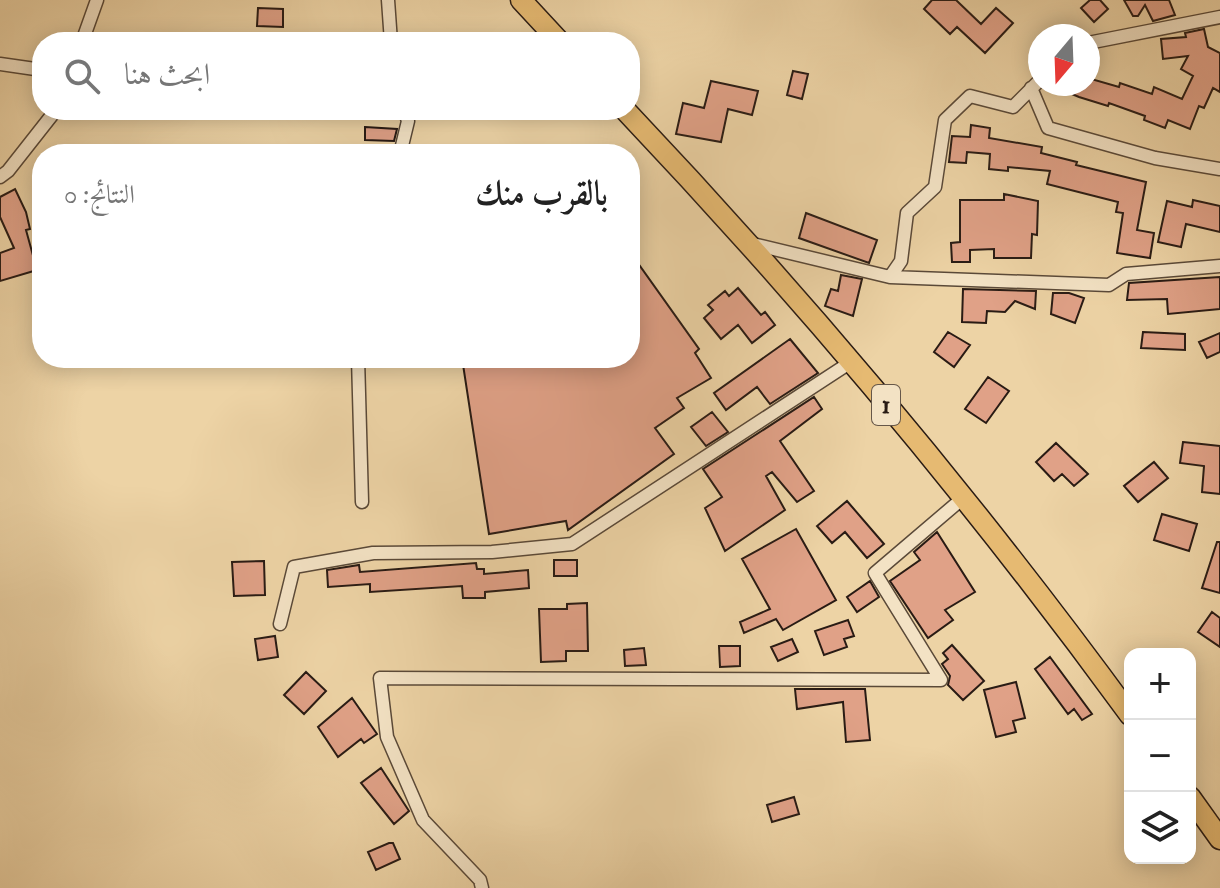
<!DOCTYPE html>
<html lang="ar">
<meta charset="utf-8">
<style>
:root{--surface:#fff;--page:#f6f6f6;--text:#222;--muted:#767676;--line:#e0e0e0}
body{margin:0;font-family:"IM FELL Double Pica",Amiri,serif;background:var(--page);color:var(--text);direction:rtl}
.controls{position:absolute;right:24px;bottom:24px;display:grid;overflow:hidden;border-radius:16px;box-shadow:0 4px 20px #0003}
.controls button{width:72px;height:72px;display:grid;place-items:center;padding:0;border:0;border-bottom:2px solid var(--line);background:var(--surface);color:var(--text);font:40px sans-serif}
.compass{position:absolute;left:1028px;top:24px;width:72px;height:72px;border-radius:50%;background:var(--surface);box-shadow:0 4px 20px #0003;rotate:199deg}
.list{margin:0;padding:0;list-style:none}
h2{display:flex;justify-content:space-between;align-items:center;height:104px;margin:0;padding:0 32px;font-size:34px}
h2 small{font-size:26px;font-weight:400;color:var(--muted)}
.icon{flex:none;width:44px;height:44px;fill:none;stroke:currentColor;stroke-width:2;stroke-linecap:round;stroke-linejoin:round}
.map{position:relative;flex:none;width:1220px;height:888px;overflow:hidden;direction:ltr}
.search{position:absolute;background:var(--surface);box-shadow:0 4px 20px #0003;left:32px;top:32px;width:608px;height:88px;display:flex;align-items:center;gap:20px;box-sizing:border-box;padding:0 28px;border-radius:32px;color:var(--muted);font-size:30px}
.panel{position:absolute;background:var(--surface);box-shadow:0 4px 20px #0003;left:32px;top:144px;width:608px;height:224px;border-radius:32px;direction:rtl}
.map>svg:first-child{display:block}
</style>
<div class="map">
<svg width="1220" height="888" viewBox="0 0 1220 888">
<rect width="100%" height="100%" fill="#edd3a5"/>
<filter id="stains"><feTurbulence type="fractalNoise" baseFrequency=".0025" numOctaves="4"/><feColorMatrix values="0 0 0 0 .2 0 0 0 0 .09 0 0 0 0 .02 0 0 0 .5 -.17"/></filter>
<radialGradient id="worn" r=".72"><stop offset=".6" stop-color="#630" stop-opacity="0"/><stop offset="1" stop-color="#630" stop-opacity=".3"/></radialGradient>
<path fill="#e0a187" stroke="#291b14" stroke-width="2" d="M932,0H956L981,24L996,8L1013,23L985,53L957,27L950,34L924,9Z
M1090,0H1100L1108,9L1094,22L1081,8Z
M1124,0H1169L1175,15L1153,21L1145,5L1138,16H1133Z
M258,8L283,9V27L257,26Z
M1204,29L1208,47L1220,53V92L1213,88L1204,108L1199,106L1190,129L1168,120L1165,128L1144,120L1145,116L1109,103L1108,106L1079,97L1053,86L1088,84V78L1119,87L1120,83L1152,94L1154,87L1182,99L1193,76L1181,69L1188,56L1163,59L1161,39L1186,37L1185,33Z
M793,71L808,74L802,99L787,95Z
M711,81L758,91L752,115L728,109L721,142L676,134L683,103L704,108Z
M971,125L990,128L989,138L1042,147L1041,153L1077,162L1076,165L1146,182L1137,230L1154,233L1150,258L1117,253L1123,213L1116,212L1118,202L1047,184L1050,171L1008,167V171L989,169L990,154L967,152L966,163L949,162L952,136L970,137Z
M365,127L397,129L394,141L365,140Z
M15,189L26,212L30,229L26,230L37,270L0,281V253L14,248L0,217V197Z
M1004,194L1038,201L1037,235L1032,234L1031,258H994V249L970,250V262H952L951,243L960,242V200H1004Z
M1193,200L1220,206V232L1186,224L1181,247L1158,242L1167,201L1192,207Z
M806,213L877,240L869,263L799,238Z
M630,252L699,349L695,353L711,378L677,398L684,408L655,428L674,454L568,530L566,521L489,534L462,358H630Z
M841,275L862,279L853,316L825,306L831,289L838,291Z
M1220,277V309L1168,314L1167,299L1127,300L1129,283Z
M738,288L761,315L765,312L775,325L752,343L738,325L721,339L704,318L713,310L708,305L725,291L729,296Z
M963,289L1036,291L1035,309L1015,301L1005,312L987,311L986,323L962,322Z
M1053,293H1069L1084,298L1075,323L1051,314Z
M948,332L970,345L954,367L934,352Z
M1143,332L1185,334V350L1141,348Z
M1220,333V352L1207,358L1199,342Z
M790,339L818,373L770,404L757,387L726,410L714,393Z
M988,377L1009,391L986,423L965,409Z
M814,397L822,409L780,441L814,491L797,502L772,472L766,476L785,510L725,551L705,508L722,497L703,469Z
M712,412L728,432L706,446L691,427Z
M1183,442L1220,446V494L1202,492L1204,466L1180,463Z
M1056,443L1088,474L1074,486L1062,474L1054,481L1036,462Z
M1154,462L1168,478L1138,502L1124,486Z
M847,501L884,544L867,558L845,532L832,543L817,526Z
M1162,514L1197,524L1189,551L1154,540Z
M796,529L836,600L783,630L776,619L744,633L740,622L770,609L742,559Z
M937,532L975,592L945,610L953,620L928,638L890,581L920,560L914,552Z
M1217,542H1220V593L1202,588Z
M554,560H577V576H554Z
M264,561L265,595L234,596L232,562Z
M476,563L477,569H484V574L528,570L529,588L485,592V598H463L462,586L370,592V584L328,587L327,570L359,565L360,572Z
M870,581L879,597L857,612L847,597Z
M587,603L588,651H566V661L541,662L539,609H567V604Z
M1212,612L1220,618V647L1198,632Z
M848,620L854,636L844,639L847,647L824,655L815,631Z
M275,636L278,657L258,660L255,639Z
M792,639L798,652L778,661L771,647Z
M952,645L984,681L963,700L948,685L950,676L942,664L948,659L943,653Z
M719,646H740V666L720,667Z
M644,648L646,665L625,666L624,650Z
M1050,657L1092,714L1082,720L1074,709L1068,714L1035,669Z
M306,672L326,691L304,714L284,695Z
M1016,682L1025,718L1013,721L1016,732L996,737L984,690Z
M795,689H865L870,740L846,742L843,702L797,709Z
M352,698L377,734L364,743L361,739L338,757L318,727Z
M381,768L409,811L394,824L361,783Z
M794,797L799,814L772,822L767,805Z
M389,843H393L400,859L376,870L368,852Z"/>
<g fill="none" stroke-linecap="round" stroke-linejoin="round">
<g stroke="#5a4938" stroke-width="15">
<path id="minor" d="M388,0L391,42
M82,42L97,0
M1088,43L1220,17
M0,64L42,70
M1031,88L1048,128L1155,158L1220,169
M400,154L408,121L404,110
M0,177L8,171L56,110
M753,244L890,277L1109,285L1126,274L1220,266
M890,277L901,261L907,213L935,187L945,120L970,96L1013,107L1040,80
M358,358L362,502
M280,624L294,567L373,553L492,552L572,544L851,362
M482,888L480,880L423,820L387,737L380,678L941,680L875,573L963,498"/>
</g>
<g stroke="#291b14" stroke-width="23">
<path id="primary" d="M521,0L560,42
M625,110C806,301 975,503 1130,715
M1190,797L1220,839"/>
</g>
<use href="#minor" stroke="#f3e2c4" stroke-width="12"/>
<use href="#primary" stroke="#e6ba72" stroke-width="20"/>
</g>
<g text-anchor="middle" stroke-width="6" stroke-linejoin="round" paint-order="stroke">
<rect fill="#f3e2c4" stroke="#665749" stroke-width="2" x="872" y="385" width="28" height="40" rx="6"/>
<g font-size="24" font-weight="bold" fill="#291b14">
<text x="886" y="413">1</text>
</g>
</g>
<rect width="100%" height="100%" filter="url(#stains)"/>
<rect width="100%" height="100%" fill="url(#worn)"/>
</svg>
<div class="controls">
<button>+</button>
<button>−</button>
<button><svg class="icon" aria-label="layers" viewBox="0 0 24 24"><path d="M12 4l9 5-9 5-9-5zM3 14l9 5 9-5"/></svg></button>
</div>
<svg class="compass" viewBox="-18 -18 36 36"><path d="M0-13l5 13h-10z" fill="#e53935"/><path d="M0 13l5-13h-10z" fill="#767676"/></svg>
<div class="search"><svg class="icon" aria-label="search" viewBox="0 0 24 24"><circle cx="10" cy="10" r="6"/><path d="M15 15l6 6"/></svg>ابحث هنا</div>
<section class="panel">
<h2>بالقرب منك<small>النتائج: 0</small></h2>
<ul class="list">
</ul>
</section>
</div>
